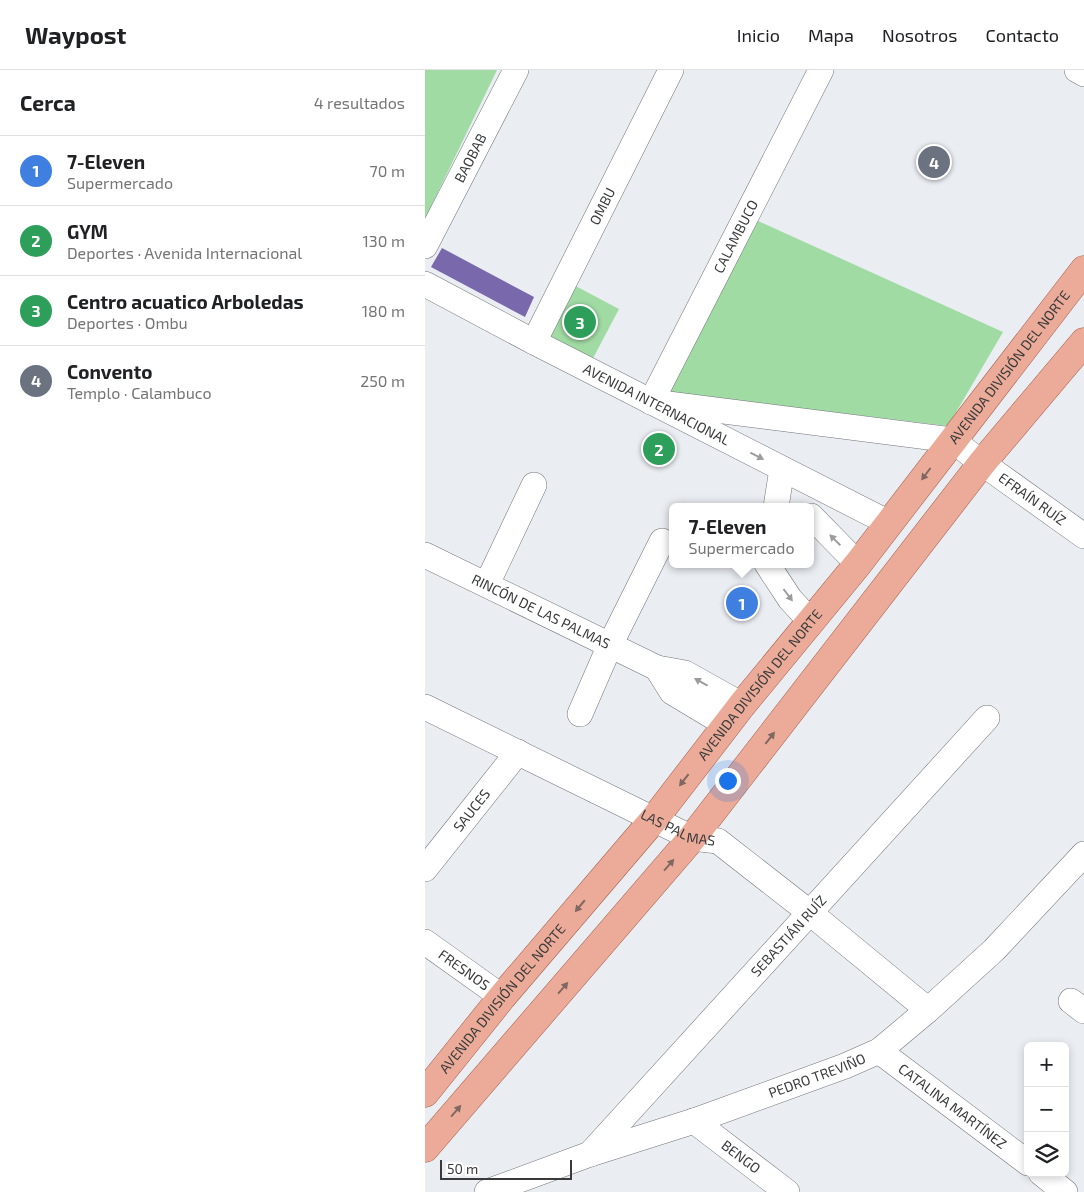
<!DOCTYPE html>
<html lang="es">
<meta charset="utf-8">
<style>
:root{--surface:#fff;--page:#f2f2f2;--text:#202124;--muted:#757577;--line:#e0e0e0;--accent:#0f766e}
body{margin:0;font-family:"Exo 2",sans-serif;background:var(--page);color:var(--text)}
.controls{position:absolute;right:15px;bottom:15px;display:grid;overflow:hidden;border-radius:8px;box-shadow:0 2px 8px #0003}
.controls button{width:45px;height:45px;display:grid;place-items:center;padding:0;border:0;border-bottom:1px solid var(--line);background:var(--surface);color:var(--text);font:25px sans-serif}
.scale{position:absolute;left:15px;bottom:12px;width:132px;box-sizing:border-box;padding-left:5px;border:2px solid #393a3c;border-top:0;font-size:14px;line-height:18px;white-space:nowrap;color:#393a3c;-webkit-text-stroke:4px #fff;paint-order:stroke}
.you{position:absolute;left:302px;top:710px;width:18px;height:18px;margin:-12px;border:4px solid #fff;border-radius:50%;background:#1a73e8;box-shadow:0 0 0 8px #1a73e833}
.badge{display:grid;place-items:center;width:32px;height:32px;border-radius:50%;background:var(--accent);color:#fff;font-size:16px;font-weight:700}
.pin{position:absolute;translate:-50% -50%;border:2px solid #fff;box-shadow:0 1px 5px #0006}
.popup{position:absolute;left:244px;top:433px;width:145px;height:65px;box-sizing:border-box;display:grid;place-content:center;border-radius:8px;background:var(--surface);filter:drop-shadow(0 1px 4px #0005);font-size:16px;white-space:nowrap;color:var(--muted)}
.popup b{font-size:19px;color:var(--text)}
.popup::after{content:'';position:absolute;left:50%;top:100%;margin-left:-10px;border:10px solid transparent;border-top-color:var(--surface)}
.list{margin:0;padding:0;list-style:none}
h2{display:flex;justify-content:space-between;align-items:center;height:65px;margin:0;padding:0 20px;font-size:21px}
h2 small{font-size:16px;font-weight:400;color:var(--muted)}
.list li{display:grid;grid-template-columns:32px 1fr auto;gap:15px;align-items:center;box-sizing:border-box;height:70px;padding:0 20px;border-top:1px solid var(--line)}
.list b{display:block;font-size:19px;white-space:nowrap}
.list p{margin:0;font-size:16px;white-space:nowrap;color:var(--muted)}
.list em{font-size:16px;font-style:normal;color:var(--muted)}
.icon{flex:none;width:28px;height:28px;fill:none;stroke:currentColor;stroke-width:2;stroke-linecap:round;stroke-linejoin:round}
.map{position:relative;flex:none;width:659px;height:1122px;overflow:hidden}
header{display:flex;align-items:center;gap:30px;box-sizing:border-box;height:70px;padding:0 25px;background:var(--surface);border-bottom:1px solid var(--line)}
header strong{font-size:24px}
nav{display:flex;gap:28px;margin-inline-start:auto;font-size:18px}
main{display:flex}
aside{flex:1;background:var(--surface)}
.map>svg:first-child{display:block}
</style>
<header>
<strong>Waypost</strong>
<nav><a>Inicio</a><a>Mapa</a><a>Nosotros</a><a>Contacto</a></nav>
</header>
<main>
<aside>
<h2>Cerca<small>4 resultados</small></h2>
<ul class="list">
<li><span class="badge" style="background:#3f7fe0">1</span><div><b>7-Eleven</b><p>Supermercado</p></div><em>70 m</em></li>
<li><span class="badge" style="background:#2e9e5b">2</span><div><b>GYM</b><p>Deportes · Avenida Internacional</p></div><em>130 m</em></li>
<li><span class="badge" style="background:#2e9e5b">3</span><div><b>Centro acuatico Arboledas</b><p>Deportes · Ombu</p></div><em>180 m</em></li>
<li><span class="badge" style="background:#6b7280">4</span><div><b>Convento</b><p>Templo · Calambuco</p></div><em>250 m</em></li>
</ul>
</aside>
<div class="map">
<svg width="659" height="1122" viewBox="0 0 659 1122">
<rect width="100%" height="100%" fill="#eaedf2"/>
<path fill="#a1dba4" d="M0,0H72L0,149Z
M331,150L578,262L523,356L243,322Z
M143,212L194,239L166,292L115,266Z"/>
<path fill="#7968ac" d="M17,178L109,227L100,247L6,197Z"/>
<g fill="none" stroke-linecap="round" stroke-linejoin="round">
<g stroke="#717478" stroke-width="26">
<g id="minor">
<path d="M652,0L659,4"/>
<path id="s1" d="M0,176L91,0"/>
<path id="s2" d="M0,214L109,272L464,453"/>
<path id="s3" d="M109,272L246,0"/>
<path id="s4" d="M226,332L396,0"/>
<path id="s5" d="M243,334L527,370L557,393L659,466"/>
<path d="M351,437L357,399"/>
<path d="M386,446L433,494"/>
<path id="s6" d="M0,485L232,598L260,603L317,635"/>
<path d="M342,494L365,529L386,552"/>
<path d="M62,514L109,415"/>
<path d="M232,598L247,622L302,655"/>
<path id="s7" d="M0,637L267,768L293,771L384,842L503,940"/>
<path d="M155,644L185,575L237,471"/>
<path id="s8" d="M0,799L93,682"/>
<path id="s9" d="M0,872L77,927"/>
<path d="M646,931L659,941"/>
<path id="s10" d="M454,981L603,1093"/>
<path id="s11" d="M269,1051L362,1122"/>
<path id="s12" d="M165,1084L562,648"/>
<path d="M616,1103L640,1122"/>
<path id="s13" d="M62,1122L165,1084L269,1051L420,996L454,981L503,940L569,880L659,784"/>
</g>
</g>
<g stroke="#a45f4c" stroke-width="29">
<g id="major">
<path id="s14" d="M0,1023L77,927L230,748L317,635L433,494L659,200"/>
<path d="M0,1078L267,768L557,393L659,272"/>
</g>
</g>
<use href="#minor" stroke="#fff" stroke-width="25"/>
<use href="#major" stroke="#ebab98" stroke-width="28"/>
</g>
<defs><path id="oneway-solid" d="M-6-.8H1V-3.2L6.5 0L1 3.2V.8H-6Z" transform="scale(1.25)"/></defs>
<g fill="#9c9c9e">
<use href="#oneway-solid" transform="translate(332 386) rotate(27)"/>
<use href="#oneway-solid" transform="translate(410 470) rotate(-135)"/>
<use href="#oneway-solid" transform="translate(363 525) rotate(53)"/>
<use href="#oneway-solid" transform="translate(276 612) rotate(-151)"/>
</g>
<g fill="#806761">
<use href="#oneway-solid" transform="translate(501 404) rotate(127)"/>
<use href="#oneway-solid" transform="translate(345 668) rotate(-52)"/>
<use href="#oneway-solid" transform="translate(259 710) rotate(128)"/>
<use href="#oneway-solid" transform="translate(244 795) rotate(-49)"/>
<use href="#oneway-solid" transform="translate(155 836) rotate(130)"/>
<use href="#oneway-solid" transform="translate(138 918) rotate(-49)"/>
<use href="#oneway-solid" transform="translate(31 1041) rotate(-49)"/>
</g>
<g text-anchor="middle" stroke-width="5" stroke-linejoin="round" paint-order="stroke">
<g font-size="14" fill="#393a3c" stroke="#fff">
<text dy="5" stroke="none"><textPath href="#s1" startOffset="99">BAOBAB</textPath></text>
<text dy="5" stroke="none"><textPath href="#s3" startOffset="152">OMBU</textPath></text>
<text dy="5" stroke="none"><textPath href="#s4" startOffset="186">CALAMBUCO</textPath></text>
<text dy="5" stroke="none"><textPath href="#s14" startOffset="932">AVENIDA DIVISIÓN DEL NORTE</textPath></text>
<text dy="5" stroke="none"><textPath href="#s2" startOffset="261">AVENIDA INTERNACIONAL</textPath></text>
<text dy="5" stroke="none"><textPath href="#s5" startOffset="386">EFRAÍN RUÍZ</textPath></text>
<text dy="5" stroke="none"><textPath href="#s6" startOffset="129">RINCÓN DE LAS PALMAS</textPath></text>
<text dy="5" stroke="none"><textPath href="#s14" startOffset="528">AVENIDA DIVISIÓN DEL NORTE</textPath></text>
<text dy="5" stroke="none"><textPath href="#s8" startOffset="75">SAUCES</textPath></text>
<text dy="5" stroke="none"><textPath href="#s7" startOffset="281">LAS PALMAS</textPath></text>
<text dy="5" stroke="none"><textPath href="#s12" startOffset="295">SEBASTIÁN RUÍZ</textPath></text>
<text dy="5" stroke="none"><textPath href="#s9" startOffset="48">FRESNOS</textPath></text>
<text dy="5" stroke="none"><textPath href="#s14" startOffset="122">AVENIDA DIVISIÓN DEL NORTE</textPath></text>
<text dy="5" stroke="none"><textPath href="#s13" startOffset="350">PEDRO TREVIÑO</textPath></text>
<text dy="5" stroke="none"><textPath href="#s10" startOffset="92">CATALINA MARTÍNEZ</textPath></text>
<text dy="5" stroke="none"><textPath href="#s11" startOffset="59">BENGO</textPath></text>
</g>
</g>
</svg>
<div class="controls">
<button>+</button>
<button>−</button>
<button><svg class="icon" aria-label="layers" viewBox="0 0 24 24"><path d="M12 4l9 5-9 5-9-5zM3 14l9 5 9-5"/></svg></button>
</div>
<div class="scale">50 m</div>
<div class="you"></div>
<div class="pin badge" style="left:317px;top:533px;background:#3f7fe0">1</div>
<div class="popup"><b>7-Eleven</b>Supermercado</div>
<div class="pin badge" style="left:234px;top:379px;background:#2e9e5b">2</div>
<div class="pin badge" style="left:155px;top:252px;background:#2e9e5b">3</div>
<div class="pin badge" style="left:509px;top:92px;background:#6b7280">4</div>
</div>
</main>
